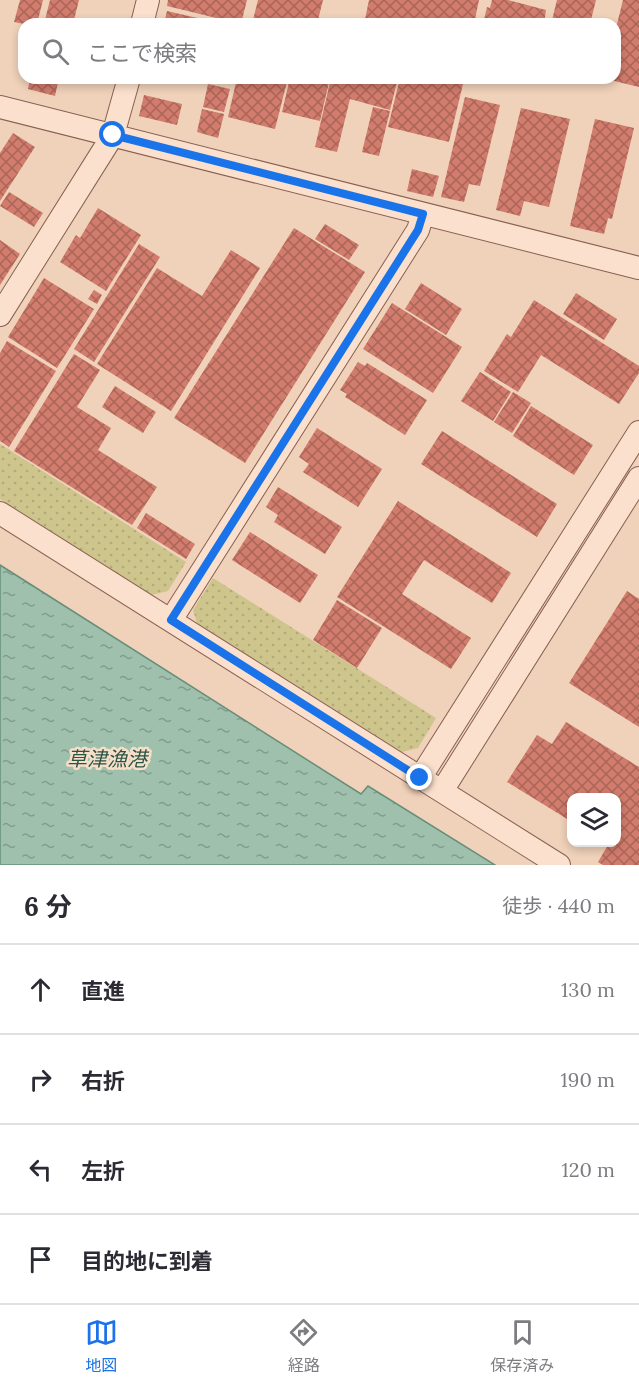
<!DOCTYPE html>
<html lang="ja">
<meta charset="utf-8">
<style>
:root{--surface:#fff;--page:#f2f2f3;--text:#2b2b33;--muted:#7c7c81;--line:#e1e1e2;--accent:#1a73e8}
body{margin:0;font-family:Lora,"Noto Sans JP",serif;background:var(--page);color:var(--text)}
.controls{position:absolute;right:18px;bottom:18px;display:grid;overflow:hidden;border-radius:12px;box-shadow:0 3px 9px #0003}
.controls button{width:54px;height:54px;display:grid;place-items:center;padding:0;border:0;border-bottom:2px solid var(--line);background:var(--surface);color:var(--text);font:30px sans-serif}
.stop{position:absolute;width:18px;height:18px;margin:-14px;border:4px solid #1a73e8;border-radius:50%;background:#fff}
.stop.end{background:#1a73e8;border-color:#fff;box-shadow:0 2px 6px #0008}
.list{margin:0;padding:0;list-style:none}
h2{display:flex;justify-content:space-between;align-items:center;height:78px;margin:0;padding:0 24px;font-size:26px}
h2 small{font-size:20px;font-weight:400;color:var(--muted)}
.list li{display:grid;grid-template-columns:39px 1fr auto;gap:18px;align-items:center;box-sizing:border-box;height:90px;padding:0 24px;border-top:2px solid var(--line)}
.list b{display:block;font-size:22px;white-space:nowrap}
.list em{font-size:20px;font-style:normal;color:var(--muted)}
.icon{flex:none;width:33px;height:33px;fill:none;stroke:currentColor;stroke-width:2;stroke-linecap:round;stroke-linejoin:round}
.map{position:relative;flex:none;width:639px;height:865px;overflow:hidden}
.search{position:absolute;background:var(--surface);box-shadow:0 3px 9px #0003;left:18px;right:18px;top:18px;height:66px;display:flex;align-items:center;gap:15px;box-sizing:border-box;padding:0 21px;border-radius:18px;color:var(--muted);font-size:22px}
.sheet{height:438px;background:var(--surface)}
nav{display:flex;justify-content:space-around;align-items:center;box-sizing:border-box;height:84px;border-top:2px solid var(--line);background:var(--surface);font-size:16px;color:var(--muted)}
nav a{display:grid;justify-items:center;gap:3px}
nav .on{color:var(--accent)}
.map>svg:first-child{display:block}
</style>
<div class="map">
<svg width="639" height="865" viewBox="0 0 639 865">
<defs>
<pattern id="grass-dots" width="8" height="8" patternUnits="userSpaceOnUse" patternTransform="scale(1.5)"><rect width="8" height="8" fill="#cec58d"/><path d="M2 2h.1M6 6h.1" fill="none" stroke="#b2a979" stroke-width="1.8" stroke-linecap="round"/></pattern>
<pattern id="water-ripples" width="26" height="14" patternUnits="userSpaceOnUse" patternTransform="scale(1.5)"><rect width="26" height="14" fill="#9ec0ad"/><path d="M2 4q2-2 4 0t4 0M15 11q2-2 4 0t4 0" fill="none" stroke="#829c8c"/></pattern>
<pattern id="building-cross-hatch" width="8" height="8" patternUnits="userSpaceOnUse" patternTransform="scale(1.5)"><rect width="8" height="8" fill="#d17c6c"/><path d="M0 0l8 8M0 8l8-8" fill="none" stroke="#aa6558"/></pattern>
</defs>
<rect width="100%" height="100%" fill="#f0d1b9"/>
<path fill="url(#grass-dots)" d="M0,444L186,562L168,591L152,595L0,499Z
M213,578L436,718L418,748L402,752L197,623L193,610Z"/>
<path fill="url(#water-ripples)" stroke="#668e79" stroke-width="1.5" d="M0,565L361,794L368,786L495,865H0Z"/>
<path fill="url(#building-cross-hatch)" d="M20,0H43L37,24H24L14,22Z
M50,0H79L73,24H44Z
M168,0H247L241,24L167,6Z
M258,0H323L317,24H252Z
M369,0H479L474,24H364Z
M492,0H508L546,10L544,24H483L487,7L490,8Z
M557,0H596L590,24H551Z
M623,0H639V87L606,79L615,78V32Z
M167,11L219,23V24H164Z
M30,78H59L55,96L28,89Z
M237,78H288L275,129L228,117Z
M290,78H330L320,121L282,112Z
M331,78H398L390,110L350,99L337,152L315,147Z
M400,78H437L463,84L449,142L388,127Z
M208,84L230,89L224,112L203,107Z
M144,95L182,104L177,125L139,116Z
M465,97L500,105L480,186L469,184L464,202L441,197Z
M373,107L390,111L379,156L362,152Z
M521,108L570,119L549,207L524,201L520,216L496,210Z
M202,109L224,114L218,138L197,132Z
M595,119L634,128L612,219L608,218L604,234L570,226Z
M13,133L35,147L0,201V153Z
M412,169L439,176L433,197L407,191Z
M9,192L43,213L34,227L0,206Z
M98,208L141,235L106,291L60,262L76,235L80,238Z
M325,224L359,245L349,260L315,239Z
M294,228L365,272L245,463L174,418Z
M0,240L20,254L0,285Z
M139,244L160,257L94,362L74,349Z
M231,250L260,268L171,411L97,364L157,268L202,296Z
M44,278L94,309L57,368L8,337Z
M421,283L462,309L446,335L405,309Z
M94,290L102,295L97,304L88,299Z
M576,293L617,319L604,340L563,314Z
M534,300L639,366V373L619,404L541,355L518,392L484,371L507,334L511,337Z
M392,303L462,347L433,393L363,349Z
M7,341L56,371L9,447L0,441V353Z
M74,354L100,370L77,407L111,428L98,450L157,487L132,525L14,451Z
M358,362L365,366L367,363L427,400L405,435L345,397L347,394L340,390Z
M480,372L511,392L493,421L461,401Z
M115,386L156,412L143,433L102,407Z
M513,392L531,403L512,433L494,422Z
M531,406L593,445L574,475L513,436Z
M317,428L382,469L358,507L303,472L309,464L299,457Z
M442,431L557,504L537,537L421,464Z
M278,487L342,527L325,554L274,522L278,515L266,507Z
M398,501L511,573L492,603L424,560L402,594L471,638L451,669L337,597Z
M146,513L195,544L186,559L137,528Z
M250,532L318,575L300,603L232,560Z
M627,591L639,599V727L569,683Z
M337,600L382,628L357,668L313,640Z
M566,722L639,767V865H603L598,862L608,845L604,842H616V798H572V822L507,782L537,735L552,744Z"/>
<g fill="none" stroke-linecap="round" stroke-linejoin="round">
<g stroke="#886153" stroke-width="24">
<path id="tertiary" d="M142,24L148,0
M0,107L639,268
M0,315L113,135L129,78
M0,513L559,865
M171,620L418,230L423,214
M420,778L639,432
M442,791L639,478"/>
</g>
<use href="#tertiary" stroke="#fbe1cd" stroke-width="22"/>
</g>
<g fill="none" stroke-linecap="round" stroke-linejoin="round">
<path stroke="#1a73e8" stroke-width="8" d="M113,135L423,214L418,230L171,620L420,778"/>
</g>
<g text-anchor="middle" stroke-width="5" stroke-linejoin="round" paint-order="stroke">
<g font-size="20" font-style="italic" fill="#275647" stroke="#f7dec9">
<text x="107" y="766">草津漁港</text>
</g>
</g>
</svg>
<div class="controls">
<button><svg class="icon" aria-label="layers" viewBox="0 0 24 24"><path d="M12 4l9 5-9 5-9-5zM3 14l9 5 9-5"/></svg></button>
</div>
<div class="stop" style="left:113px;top:135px"></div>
<div class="stop end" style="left:420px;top:778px"></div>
<div class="search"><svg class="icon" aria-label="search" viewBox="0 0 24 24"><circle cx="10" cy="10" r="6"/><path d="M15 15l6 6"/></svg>ここで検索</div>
</div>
<section class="sheet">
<h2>6 分<small>徒歩 · 440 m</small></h2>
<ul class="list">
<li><svg class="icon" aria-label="ahead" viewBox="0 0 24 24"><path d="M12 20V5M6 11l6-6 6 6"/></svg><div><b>直進</b></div><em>130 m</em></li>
<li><svg class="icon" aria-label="right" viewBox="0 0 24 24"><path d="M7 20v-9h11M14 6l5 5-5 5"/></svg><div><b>右折</b></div><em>190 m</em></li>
<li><svg class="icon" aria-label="left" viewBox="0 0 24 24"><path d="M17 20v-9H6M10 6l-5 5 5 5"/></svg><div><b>左折</b></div><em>120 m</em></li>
<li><svg class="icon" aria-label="arrive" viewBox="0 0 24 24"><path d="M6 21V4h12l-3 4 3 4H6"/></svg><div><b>目的地に到着</b></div></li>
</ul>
</section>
<nav>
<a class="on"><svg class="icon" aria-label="map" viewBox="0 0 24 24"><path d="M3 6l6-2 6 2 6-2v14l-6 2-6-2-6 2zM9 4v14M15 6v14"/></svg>地図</a>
<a><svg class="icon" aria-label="directions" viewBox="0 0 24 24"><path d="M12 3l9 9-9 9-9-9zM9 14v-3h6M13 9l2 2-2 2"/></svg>経路</a>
<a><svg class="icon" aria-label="saved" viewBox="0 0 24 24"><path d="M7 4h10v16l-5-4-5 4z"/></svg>保存済み</a>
</nav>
